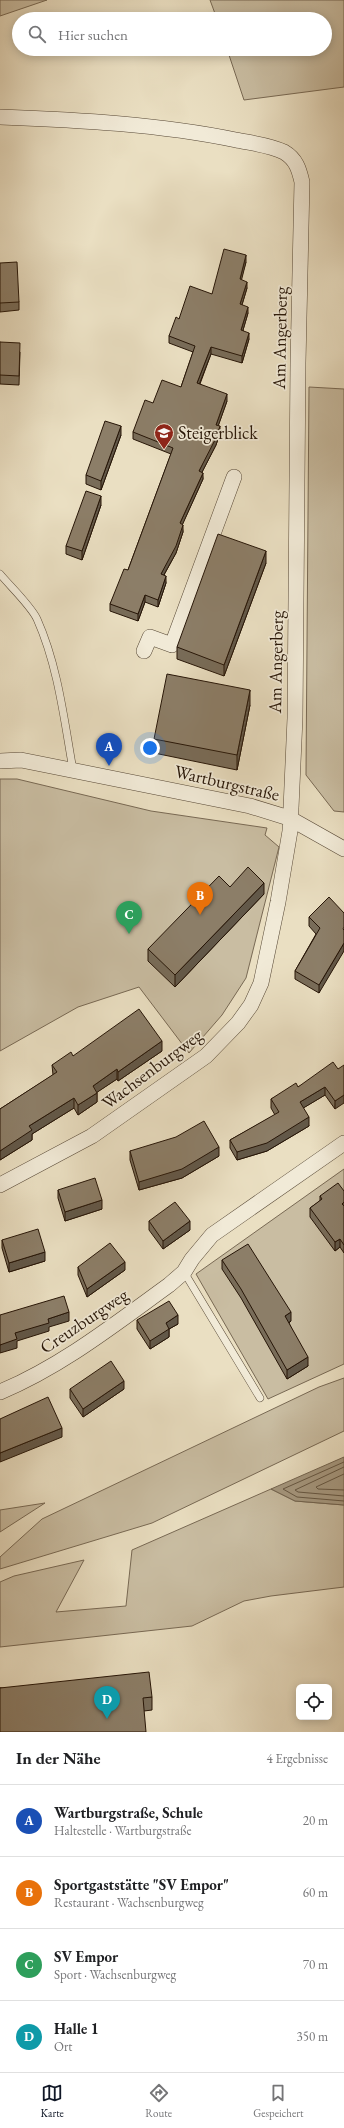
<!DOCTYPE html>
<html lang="de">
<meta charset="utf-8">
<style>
:root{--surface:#fff;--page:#f6f6f6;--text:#202124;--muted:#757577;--line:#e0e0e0;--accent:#111827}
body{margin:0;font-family:"EB Garamond",serif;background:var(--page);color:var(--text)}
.controls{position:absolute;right:12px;bottom:12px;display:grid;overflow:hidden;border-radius:6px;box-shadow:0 2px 10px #0003}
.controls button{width:36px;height:36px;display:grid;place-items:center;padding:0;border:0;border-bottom:1px solid var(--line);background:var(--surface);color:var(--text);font:20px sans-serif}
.you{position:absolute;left:150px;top:748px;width:14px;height:14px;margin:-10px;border:3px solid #fff;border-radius:50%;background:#1a73e8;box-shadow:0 0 0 6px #1a73e833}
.badge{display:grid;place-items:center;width:26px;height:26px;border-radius:50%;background:var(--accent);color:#fff;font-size:13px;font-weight:700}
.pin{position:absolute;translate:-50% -33px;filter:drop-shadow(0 1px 2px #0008)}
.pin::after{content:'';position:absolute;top:21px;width:14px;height:12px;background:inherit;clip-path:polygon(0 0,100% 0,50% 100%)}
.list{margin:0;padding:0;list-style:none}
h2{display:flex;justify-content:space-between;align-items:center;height:52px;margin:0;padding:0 16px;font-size:17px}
h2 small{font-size:13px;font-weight:400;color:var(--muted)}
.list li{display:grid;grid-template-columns:26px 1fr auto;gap:12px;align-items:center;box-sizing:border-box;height:72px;padding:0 16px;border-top:1px solid var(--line)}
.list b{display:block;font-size:15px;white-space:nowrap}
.list p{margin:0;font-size:13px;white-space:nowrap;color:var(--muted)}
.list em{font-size:13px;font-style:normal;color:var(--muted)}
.icon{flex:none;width:22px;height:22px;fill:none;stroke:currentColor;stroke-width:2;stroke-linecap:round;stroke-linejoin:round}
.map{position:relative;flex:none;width:344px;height:1732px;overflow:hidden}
.search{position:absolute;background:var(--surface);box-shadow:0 2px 10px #0003;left:12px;right:12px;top:12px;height:44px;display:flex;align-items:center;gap:10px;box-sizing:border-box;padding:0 14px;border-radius:22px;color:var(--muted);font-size:15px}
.sheet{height:340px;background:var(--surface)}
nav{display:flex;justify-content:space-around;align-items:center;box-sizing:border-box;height:56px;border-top:1px solid var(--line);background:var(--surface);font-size:11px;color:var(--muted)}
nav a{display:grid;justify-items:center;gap:2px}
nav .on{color:var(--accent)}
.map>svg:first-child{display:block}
</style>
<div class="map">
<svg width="344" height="1732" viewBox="0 0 344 1732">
<rect width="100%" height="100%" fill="#eadfc2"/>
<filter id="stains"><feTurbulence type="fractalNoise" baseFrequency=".005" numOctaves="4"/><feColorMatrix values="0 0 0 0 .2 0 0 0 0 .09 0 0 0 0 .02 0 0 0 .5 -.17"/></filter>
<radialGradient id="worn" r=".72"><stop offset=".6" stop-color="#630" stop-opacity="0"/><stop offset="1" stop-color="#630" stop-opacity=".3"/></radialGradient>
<path fill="#c9bda2" stroke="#786954" d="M0,0H47L0,16Z
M210,0H344V87L244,100L227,49H325V19H217Z
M309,387L344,389V812L334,811L306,775Z
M0,779H17L151,811L267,828L265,835L279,847L246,978L222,1015L189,1053L139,987L78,1007L0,1051Z
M344,1169V1364L268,1399L196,1274Z
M344,1378V1431L152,1523L0,1569V1557L42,1519L319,1387Z
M271,1489L295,1501L344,1505V1587L271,1596L244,1601L192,1626L0,1647V1582L14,1576L84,1560L56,1612L126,1606L132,1550Z
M45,1503L0,1532V1510Z"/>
<path fill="#a79a82" stroke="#736551" d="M344,1457V1505L295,1501L271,1489Z"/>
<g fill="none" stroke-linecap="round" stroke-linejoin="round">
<path stroke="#665844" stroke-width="1" d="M344,1462L283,1489L297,1497L344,1501
M344,1467L295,1490L298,1492L344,1496
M344,1474L316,1487L318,1489L344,1490"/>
<g stroke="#574836" stroke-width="8">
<path id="lane" d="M0,574C10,586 31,606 37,619C58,666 64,719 73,770
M184,1272L260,1398"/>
</g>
<g stroke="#574836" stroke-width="16">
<path id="street" d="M0,117C79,120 159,124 236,140C251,143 270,145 284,152C296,159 299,169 302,182L298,363L295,718L290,831L278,902L261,983L251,1005L238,1023L206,1056L92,1136L0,1185
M144,651L150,637L172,645L234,477
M0,761L21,760L250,806L289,818L344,849
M0,1392C62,1366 115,1324 169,1285L184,1272L192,1259L212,1235L344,1143"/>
</g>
<use href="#lane" stroke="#f1ead7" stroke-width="7"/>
<use href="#street" stroke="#f1ead7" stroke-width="15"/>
</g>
<path fill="#786c59" stroke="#261507" d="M246,262L241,279L247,288L242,305L248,313L243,330L249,339L242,363L211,354L200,384L227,401L218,426L220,433L216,445L202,472L203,479L182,525L183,532L176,553L164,575L166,583L158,607L145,602L138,621L110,611V604L128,570L171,454L133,439V432L153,403L181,387L193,352L169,343V336L179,319L212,294Z
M0,263L19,302V310L0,312Z
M0,342L20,352L19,385L0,384Z
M121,435L101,490L86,484V475Z
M101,505L82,560L66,554V546Z
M266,563L224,676L177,659V647Z
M250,705L237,770L154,753V739Z
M230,887L264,894L175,987L148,961V949Z
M344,913L319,993L295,979V971L316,934L309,926V917Z
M162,1051L118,1081L117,1079L97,1092V1102L78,1115L74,1108L32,1134V1140L0,1160V1109L53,1075L52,1065L73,1056Z
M338,1069L335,1109L325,1095L303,1108L309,1126L267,1151L237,1160L230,1148V1140L275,1115L271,1108V1099Z
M130,1151L219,1156L182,1178L139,1190L130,1160Z
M58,1190L102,1209L65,1221L58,1198Z
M344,1191V1253L340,1247L335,1251L310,1217V1208L320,1201V1196Z
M149,1221L190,1230L163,1249L149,1230Z
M2,1240L45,1261L9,1272L2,1248Z
M222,1260L291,1321L289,1323L308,1366L287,1379L241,1298L222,1269Z
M78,1267L125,1270L87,1297L78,1275Z
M137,1320L178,1324L169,1329V1337L150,1349L137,1329Z
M70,1389H124L83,1417L70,1398Z
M0,1688L152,1697V1710L144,1711Z"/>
<path fill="#625849" stroke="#261507" d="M246,255V262L240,286V279Z
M247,282V288L240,311V304Z
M248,307V313L241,337V330Z
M249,333V339L242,363V356Z
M211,347V354L197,390V383Z
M227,394V401L216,432V425Z
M121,426V435L101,490V481Z
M220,426V433L216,445L199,478V471Z
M203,473V479L180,530V523Z
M101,496V505L82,560V551Z
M183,525V532L176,553L161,580V574Z
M266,551V563L224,676V665Z
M166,576V583L158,607V600Z
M145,595V602L138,621V614Z
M250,690V705L237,770V755Z
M264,883V894L175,987V975Z
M344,943V951L319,993V985Z
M162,1041V1051L118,1081V1072Z
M117,1069V1079L93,1095V1086Z
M325,1087V1095L300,1110V1102Z
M97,1093V1102L78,1115V1105Z
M344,1095V1103L335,1109V1101Z
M74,1098V1108L32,1134V1140L0,1160V1151L29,1126Z
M309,1117V1126L267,1151L237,1160V1152Z
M219,1147V1156L182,1178L139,1190V1182Z
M102,1200V1209L65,1221V1212Z
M190,1221V1230L163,1249V1241Z
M340,1239V1247L335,1251V1242Z
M45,1252V1261L9,1272V1263Z
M125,1262V1270L87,1297V1289Z
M69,1312V1321L49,1327V1331L17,1341V1348L0,1353V1345L15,1333L48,1319Z
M291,1312V1321L285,1325V1316Z
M178,1315V1324L169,1329V1337L150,1349V1341L166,1323Z
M308,1357V1366L287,1379V1370Z
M124,1381V1389L83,1417V1409Z
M62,1428V1437L0,1462V1453Z"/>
<path fill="#8c7e68" stroke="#261507" d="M224,249L246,255L240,279L247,282L240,304L248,307L241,330L249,333L242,356L211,347L197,383L227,394L216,425L220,426L216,438L199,471L203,473L180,523L183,525L176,546L161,574L166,576L158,600L145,595L138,614L110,604L124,569L128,570L173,448L133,432L145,400L153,403L162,380L181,387L195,346L169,336L176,317L179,319L190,286L212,294Z
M17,262L19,302L0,303V263Z
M0,342L20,343L19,376L0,375Z
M105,421L121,426L101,481L86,475Z
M86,491L101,496L82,551L66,546Z
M218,534L266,551L224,665L177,647Z
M167,674L250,690L237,755L154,739Z
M248,867L264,883L175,975L148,949L219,876L230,887Z
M329,897L344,913V927L343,929L344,930V943L319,985L295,971L320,928L309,917Z
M139,1009L162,1041L118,1072L117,1069L93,1086L97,1093L78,1105L74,1098L29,1126L32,1130L0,1151V1109L57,1072L52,1065L71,1052L73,1056Z
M333,1062L338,1069L344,1065V1095L335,1101L325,1087L300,1102L309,1117L267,1143L237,1152L230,1140L279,1112L271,1099L296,1083L298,1087Z
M204,1121L219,1147L182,1169L139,1182L130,1151L176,1137Z
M95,1178L102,1200L65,1212L58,1190Z
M338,1183L344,1191V1202L342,1204L344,1206V1245L340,1239L335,1242L310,1208L322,1199L320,1196Z
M175,1202L190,1221L163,1241L149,1221Z
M38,1229L45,1252L9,1263L2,1240Z
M110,1243L125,1262L87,1289L78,1267Z
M248,1244L291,1312L285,1316L308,1357L287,1370L241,1289L222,1260Z
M64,1296L69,1312L48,1319L49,1323L15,1333L17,1339L0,1345V1315Z
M169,1301L178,1315L166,1323L169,1329L150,1341L137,1320Z
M111,1361L124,1381L83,1409L70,1389Z
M48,1397L62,1428L0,1453V1419Z
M149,1672L152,1697L143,1698L146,1732H0V1688Z"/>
<defs>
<g id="school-pin" transform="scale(1)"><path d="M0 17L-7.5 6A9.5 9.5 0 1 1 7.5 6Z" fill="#8f2418" stroke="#f1ead7"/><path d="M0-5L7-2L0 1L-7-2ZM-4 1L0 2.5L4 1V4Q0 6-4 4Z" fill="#fff"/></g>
</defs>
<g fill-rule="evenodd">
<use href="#school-pin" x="164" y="433"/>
</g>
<g text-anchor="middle" stroke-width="3.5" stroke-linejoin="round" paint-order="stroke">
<g font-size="18" fill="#261507" stroke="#f1ead7">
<text transform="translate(280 338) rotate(-89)" y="6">Am Angerberg</text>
<text transform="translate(276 662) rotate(-89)" y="6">Am Angerberg</text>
<text transform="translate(227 783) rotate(13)" y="6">Wartburgstraße</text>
<text transform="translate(152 1069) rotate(-37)" y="6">Wachsenburgweg</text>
<text transform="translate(84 1321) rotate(-34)" y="6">Creuzburgweg</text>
</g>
<g font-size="18" fill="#261507" stroke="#f1ead7" text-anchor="start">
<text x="178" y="439">Steigerblick</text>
</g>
</g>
<rect width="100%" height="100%" filter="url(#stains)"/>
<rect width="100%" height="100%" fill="url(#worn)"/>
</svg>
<div class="controls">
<button><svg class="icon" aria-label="locate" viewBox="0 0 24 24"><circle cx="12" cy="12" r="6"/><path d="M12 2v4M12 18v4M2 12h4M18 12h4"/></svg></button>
</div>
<div class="you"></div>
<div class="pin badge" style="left:109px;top:766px;background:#1a4fb4">A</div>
<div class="pin badge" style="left:200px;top:915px;background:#e8710a">B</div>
<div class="pin badge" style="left:129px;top:934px;background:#2e9e5b">C</div>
<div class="pin badge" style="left:107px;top:1719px;background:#0f9aa8">D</div>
<div class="search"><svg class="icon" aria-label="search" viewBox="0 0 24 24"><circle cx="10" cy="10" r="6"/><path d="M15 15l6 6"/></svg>Hier suchen</div>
</div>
<section class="sheet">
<h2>In der Nähe<small>4 Ergebnisse</small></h2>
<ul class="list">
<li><span class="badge" style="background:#1a4fb4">A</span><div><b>Wartburgstraße, Schule</b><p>Haltestelle · Wartburgstraße</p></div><em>20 m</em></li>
<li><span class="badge" style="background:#e8710a">B</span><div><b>Sportgaststätte &quot;SV Empor&quot;</b><p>Restaurant · Wachsenburgweg</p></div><em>60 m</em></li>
<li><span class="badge" style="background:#2e9e5b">C</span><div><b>SV Empor</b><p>Sport · Wachsenburgweg</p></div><em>70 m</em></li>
<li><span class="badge" style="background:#0f9aa8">D</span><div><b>Halle 1</b><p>Ort</p></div><em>350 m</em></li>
</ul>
</section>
<nav>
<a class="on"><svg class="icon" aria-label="map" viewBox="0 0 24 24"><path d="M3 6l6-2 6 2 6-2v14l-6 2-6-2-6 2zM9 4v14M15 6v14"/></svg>Karte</a>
<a><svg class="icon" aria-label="directions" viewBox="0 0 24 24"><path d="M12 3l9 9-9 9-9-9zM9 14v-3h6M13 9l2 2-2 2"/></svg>Route</a>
<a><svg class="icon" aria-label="saved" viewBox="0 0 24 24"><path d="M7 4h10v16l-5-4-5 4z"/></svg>Gespeichert</a>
</nav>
